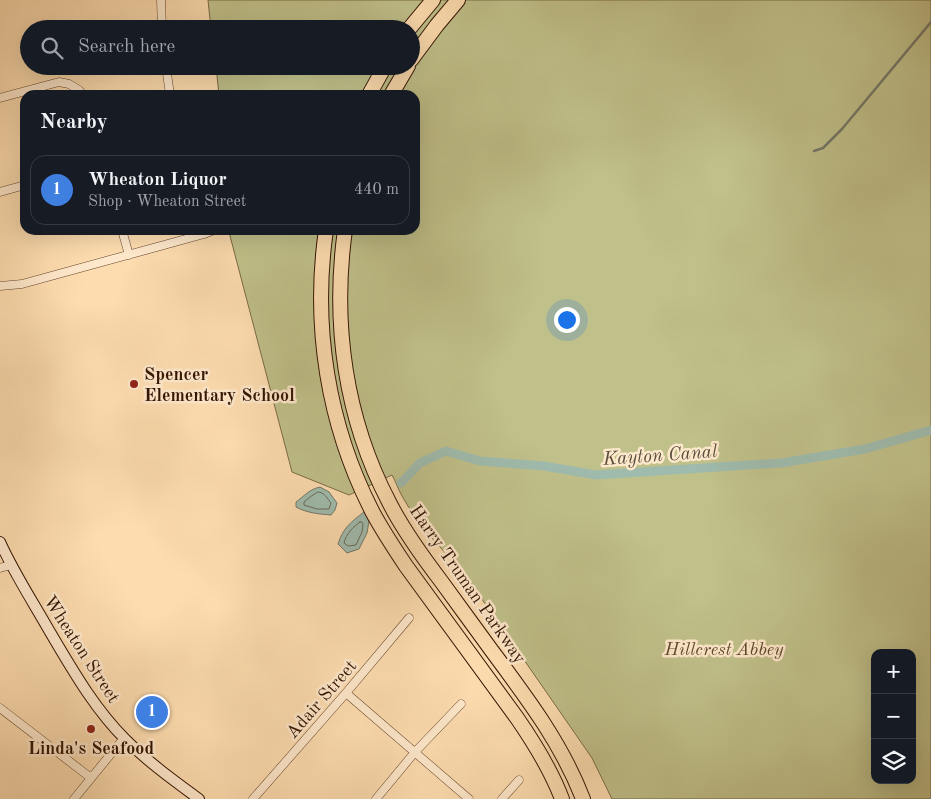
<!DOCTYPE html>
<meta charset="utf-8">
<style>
:root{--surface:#171b24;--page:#20242c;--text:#f1f3f6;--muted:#9ea1a6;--line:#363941;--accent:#1a73e8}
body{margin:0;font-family:"Old Standard TT",serif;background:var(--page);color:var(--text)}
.controls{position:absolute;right:15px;bottom:15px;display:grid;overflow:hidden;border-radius:10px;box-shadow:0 5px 20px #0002}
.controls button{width:45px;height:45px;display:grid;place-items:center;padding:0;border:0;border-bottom:1px solid var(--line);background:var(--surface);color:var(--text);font:25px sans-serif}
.you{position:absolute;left:566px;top:319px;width:18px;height:18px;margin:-12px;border:4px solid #fff;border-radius:50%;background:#1a73e8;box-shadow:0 0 0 8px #1a73e833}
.badge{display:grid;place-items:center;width:32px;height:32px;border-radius:50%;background:var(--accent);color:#fff;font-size:16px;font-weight:700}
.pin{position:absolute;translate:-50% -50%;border:2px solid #fff;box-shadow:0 1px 5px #0006}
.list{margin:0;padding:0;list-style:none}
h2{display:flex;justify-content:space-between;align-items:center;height:65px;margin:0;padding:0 20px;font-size:21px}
h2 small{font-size:16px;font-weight:400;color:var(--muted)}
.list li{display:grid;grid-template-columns:32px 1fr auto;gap:15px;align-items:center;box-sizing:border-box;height:70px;margin:0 10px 10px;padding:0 10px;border:1px solid var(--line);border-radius:15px}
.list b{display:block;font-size:19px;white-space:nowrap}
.list p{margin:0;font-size:16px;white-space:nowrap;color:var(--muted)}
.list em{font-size:16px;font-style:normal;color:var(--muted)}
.icon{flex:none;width:28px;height:28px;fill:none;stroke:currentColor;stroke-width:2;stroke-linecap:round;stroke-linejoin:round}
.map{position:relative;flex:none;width:931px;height:799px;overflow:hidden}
.search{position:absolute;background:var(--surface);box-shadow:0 5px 20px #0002;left:20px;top:20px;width:400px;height:55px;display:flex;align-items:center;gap:12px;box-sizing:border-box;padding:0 18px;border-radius:28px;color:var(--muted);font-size:19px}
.panel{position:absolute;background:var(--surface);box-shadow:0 5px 20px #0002;left:20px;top:90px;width:400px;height:145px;border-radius:15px}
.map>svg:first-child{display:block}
</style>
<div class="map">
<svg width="931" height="799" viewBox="0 0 931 799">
<rect width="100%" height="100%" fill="#fddcaf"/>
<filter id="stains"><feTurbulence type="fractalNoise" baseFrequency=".004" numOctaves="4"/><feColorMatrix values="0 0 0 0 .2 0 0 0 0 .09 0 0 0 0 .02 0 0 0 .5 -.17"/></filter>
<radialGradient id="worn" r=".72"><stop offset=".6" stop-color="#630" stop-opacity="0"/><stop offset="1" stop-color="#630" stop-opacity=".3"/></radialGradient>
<path fill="#c0c08a" stroke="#7a6a46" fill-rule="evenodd" d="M208,0H931V799H612L592,758L461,569C439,547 417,523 402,496C398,489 396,482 392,475L349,495L292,472L229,232L230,230H415V95H219L216,66H411V29H211ZM875,653H912V780H875Z"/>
<path fill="#9fbbad" stroke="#747869" d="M320,487L329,492L337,503L335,510L331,515C319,514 307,513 296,507V502C304,496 310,489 320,487Z
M364,512L369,521L367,533L359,549L347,553L338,544C343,528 351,522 364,512Z"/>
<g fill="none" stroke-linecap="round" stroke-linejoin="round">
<path stroke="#696858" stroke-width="1" d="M318,492C324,492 327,498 331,503L329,509H317L304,505V502L310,497Z
M360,522H362L363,524L362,532L356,545L348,546L344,543C346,534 353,527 360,522Z"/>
<path stroke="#747869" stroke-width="2.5" d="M814,151L823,148L842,129L931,22"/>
<path stroke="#9fbbad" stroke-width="9" d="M401,483L420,463L446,451L480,461L544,466L596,475L781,463L865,449L931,430"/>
<g stroke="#66462d" stroke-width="9">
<path id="minor" d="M161,0L162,29
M166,66L170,95
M0,98L59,82L69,84L79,90L83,95
M0,192L25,185
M122,230L129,255
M0,286L22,284L204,234L214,230
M0,568L11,565
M346,693L469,799
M0,708L91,778
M74,799L124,738
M253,799L346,693L409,618
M376,799L415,752L461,704
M502,799L519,780"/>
</g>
<g stroke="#331402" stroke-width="12">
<path id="secondary" d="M0,542C14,573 33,602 50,632C72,669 94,708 125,739C147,761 173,780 199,799"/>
</g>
<g stroke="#331402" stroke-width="16">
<path id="motorway" d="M409,29L433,0
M411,60L437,25L458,0
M369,95L385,66
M391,95L408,66
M326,230C312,326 328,425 372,511C382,530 394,548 406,566L517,718C535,744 551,770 562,799
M345,230C332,323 345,418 389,502C403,530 422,556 441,581C458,604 475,628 492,651C527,698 562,744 583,799"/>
</g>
<use href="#minor" stroke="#fee8cb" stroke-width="8"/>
<use href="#secondary" stroke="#fee8cb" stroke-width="10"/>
<use href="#motorway" stroke="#fddcaf" stroke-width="14"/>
</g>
<g fill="#8f2418" stroke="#fee8cb" stroke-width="2">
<circle cx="134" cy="384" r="5"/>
<circle cx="91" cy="729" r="5"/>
</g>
<g text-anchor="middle" stroke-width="5" stroke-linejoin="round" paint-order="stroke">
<g font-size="18" font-weight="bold" fill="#331402" stroke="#fee8cb" text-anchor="start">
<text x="144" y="380">Spencer<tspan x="144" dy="21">Elementary School</tspan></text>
<text x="91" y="754" text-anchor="middle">Linda's Seafood</text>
</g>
<g font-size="18" fill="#331402" stroke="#fee8cb">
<text transform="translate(468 584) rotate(55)" y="6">Harry Truman Parkway</text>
<text transform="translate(82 649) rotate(57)" y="6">Wheaton Street</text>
<text transform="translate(321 699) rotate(-49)" y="6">Adair Street</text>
</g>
<g font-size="18" font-style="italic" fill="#5d482b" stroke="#fee8cb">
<text x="724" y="655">Hillcrest Abbey</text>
</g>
<g font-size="19" font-style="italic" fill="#594e3e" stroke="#fee8cb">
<text transform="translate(660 454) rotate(-4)" y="7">Kayton Canal</text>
</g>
</g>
<rect width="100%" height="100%" filter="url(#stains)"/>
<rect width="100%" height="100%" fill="url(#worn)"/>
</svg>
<div class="controls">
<button>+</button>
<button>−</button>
<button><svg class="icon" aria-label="layers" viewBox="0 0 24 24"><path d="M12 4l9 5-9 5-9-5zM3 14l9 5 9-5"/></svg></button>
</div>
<div class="you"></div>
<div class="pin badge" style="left:152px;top:712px;background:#3f7fe0">1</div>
<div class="search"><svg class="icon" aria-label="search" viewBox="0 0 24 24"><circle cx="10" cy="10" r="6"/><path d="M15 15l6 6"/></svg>Search here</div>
<section class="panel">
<h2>Nearby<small></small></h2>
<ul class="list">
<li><span class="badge" style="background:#3f7fe0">1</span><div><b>Wheaton Liquor</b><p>Shop · Wheaton Street</p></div><em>440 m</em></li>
</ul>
</section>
</div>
